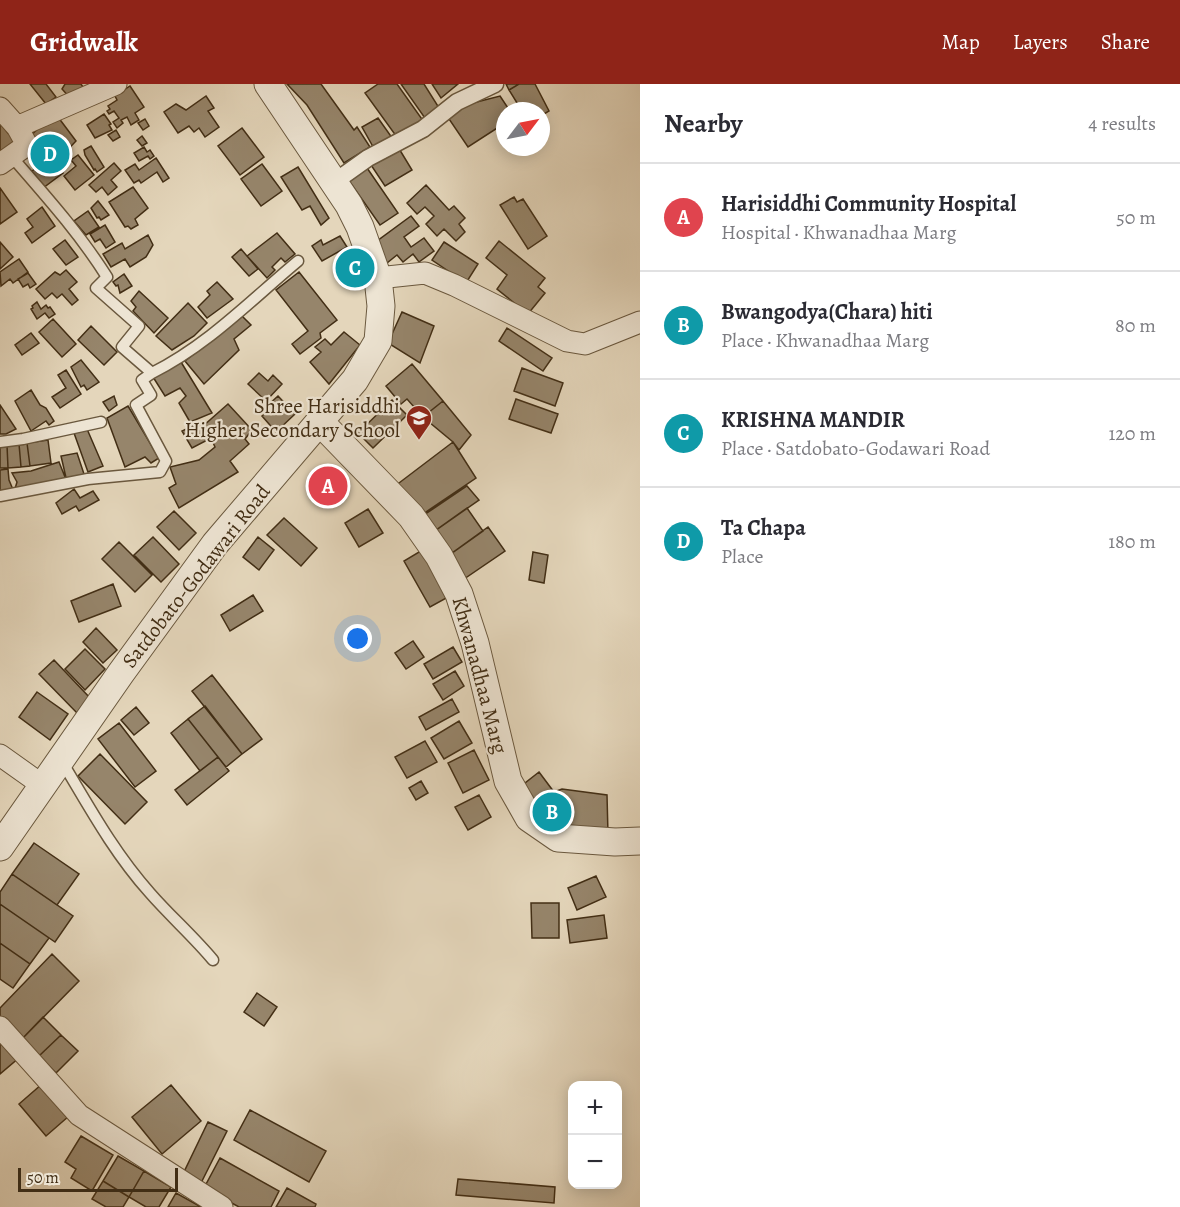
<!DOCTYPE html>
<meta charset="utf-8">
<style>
:root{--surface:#fff;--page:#f7f7f7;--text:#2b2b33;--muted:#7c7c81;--line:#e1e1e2;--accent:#8f2418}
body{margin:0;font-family:Alegreya,serif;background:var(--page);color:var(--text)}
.controls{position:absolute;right:18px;bottom:18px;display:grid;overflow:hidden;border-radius:12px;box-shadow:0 3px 15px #0003}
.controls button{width:54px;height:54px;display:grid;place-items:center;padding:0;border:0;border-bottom:2px solid var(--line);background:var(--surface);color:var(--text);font:30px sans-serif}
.compass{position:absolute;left:496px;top:18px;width:54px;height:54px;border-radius:50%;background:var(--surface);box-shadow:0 3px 15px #0003;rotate:58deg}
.scale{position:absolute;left:18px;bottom:15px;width:160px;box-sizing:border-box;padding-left:6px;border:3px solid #422e15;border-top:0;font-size:16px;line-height:21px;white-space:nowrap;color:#422e15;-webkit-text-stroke:4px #ede4d3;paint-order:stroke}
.you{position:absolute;left:358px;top:555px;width:21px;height:21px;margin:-15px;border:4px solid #fff;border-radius:50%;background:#1a73e8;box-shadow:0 0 0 9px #1a73e833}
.badge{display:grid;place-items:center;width:39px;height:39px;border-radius:50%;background:var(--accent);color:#fff;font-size:20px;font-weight:700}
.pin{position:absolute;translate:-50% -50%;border:3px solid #fff;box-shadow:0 2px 6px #0006}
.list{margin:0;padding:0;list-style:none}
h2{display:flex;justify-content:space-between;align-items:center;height:78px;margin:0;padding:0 24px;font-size:26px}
h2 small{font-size:20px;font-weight:400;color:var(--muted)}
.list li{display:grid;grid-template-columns:39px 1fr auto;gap:18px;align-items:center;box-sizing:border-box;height:108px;padding:0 24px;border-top:2px solid var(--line)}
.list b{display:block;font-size:22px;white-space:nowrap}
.list p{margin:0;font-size:20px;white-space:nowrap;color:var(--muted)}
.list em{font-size:20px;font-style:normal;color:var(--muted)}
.map{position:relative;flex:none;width:640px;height:1123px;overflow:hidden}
header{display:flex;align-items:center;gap:36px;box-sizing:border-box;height:84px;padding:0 30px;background:var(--accent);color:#fff}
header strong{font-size:28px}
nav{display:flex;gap:33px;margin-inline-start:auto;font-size:21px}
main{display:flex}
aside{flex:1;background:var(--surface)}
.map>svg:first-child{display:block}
</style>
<header>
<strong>Gridwalk</strong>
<nav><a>Map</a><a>Layers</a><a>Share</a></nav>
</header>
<main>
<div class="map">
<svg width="640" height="1123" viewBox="0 0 640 1123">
<rect width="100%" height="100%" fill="#e4d6bb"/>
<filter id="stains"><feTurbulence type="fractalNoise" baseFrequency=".00333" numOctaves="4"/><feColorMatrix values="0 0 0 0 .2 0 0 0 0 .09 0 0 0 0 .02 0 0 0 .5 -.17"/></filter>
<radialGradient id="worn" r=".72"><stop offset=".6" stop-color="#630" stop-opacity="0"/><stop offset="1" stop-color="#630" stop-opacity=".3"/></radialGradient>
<path fill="#96856b" stroke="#422e15" stroke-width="1.5" d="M30,0H46L56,13L46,20Z
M65,0H81L85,6L71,15L62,5Z
M287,0H321L354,46L357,43L370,63L344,79L307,21Z
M378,0H397L424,38L399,56L365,9Z
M401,0H424L441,27L427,37Z
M432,0H458L441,14Z
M506,0H519L509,6Z
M519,0H535L549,27L541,32V27H522L509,6Z
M130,2L144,23L135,29L139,36L131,41L127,33L121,36L123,39L117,44L113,38L119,34L114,27L109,30L107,27L110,25L108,22L117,16L115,12Z
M206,12L214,24L208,27L219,43L205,53L199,44L194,48L189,42L178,49L164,28L176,20L186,26Z
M500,12L510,27H505V39L468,63L447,32L461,22Z
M55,29L76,57L56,78L63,89L43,104L29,89L42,80L27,55Z
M104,30L111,40L109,41L112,46L95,54L87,41Z
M378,34L395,58L376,68L362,43Z
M145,35L149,42L143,46L138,39Z
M0,38L8,49L13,44L23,58L0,74Z
M242,44L264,73L240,91L218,62Z
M116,46L120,53L113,57L108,51Z
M142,52L147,59L142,62L137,56Z
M91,62L104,83L97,88L95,85L94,86L85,71L84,66Z
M144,63L147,68L150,66L154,72L150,75L148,72L139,77L134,69Z
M398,63L412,86L385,102L371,81Z
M78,71L94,91L75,106L64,92L76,82L71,76Z
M156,74L169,94L163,98L157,88L141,99L139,96L134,99L125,86L135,80L139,86Z
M114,79L121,87L111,96L117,103L108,111L102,103L96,108L89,101Z
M262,80L282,107L261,122L241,95Z
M365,81L398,129L380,141L347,94Z
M298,83L329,134L321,141L310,122L302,126L281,93Z
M426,101L449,126L454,122L465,134L459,140L465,148L456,157L444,145L437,152L426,140L434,132L425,123L417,130L407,119Z
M133,103L148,124L135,135L138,141L131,145L128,142L125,143L109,118Z
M0,104L17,128L0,140Z
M514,113L517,118L523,115L547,152L528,165L500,121Z
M98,117L109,131L101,136L99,133L97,134L91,124Z
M42,123L55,142L32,159L25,149L33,143L27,135Z
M88,127L99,143L86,151L74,137Z
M411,132L419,142L404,153L411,163L424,154L434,167L419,178L413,170L403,178L397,171L387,179L373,160Z
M105,141L115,158L106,164L100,155L95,158L90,150Z
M277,149L295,170L285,178L281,174L272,183L275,186L267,194L247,172Z
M148,151L153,161L146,173L130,183L125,175L111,183L103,170L122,159L125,165Z
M340,152L347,163L322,177L312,162L321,156L323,161Z
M65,156L78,173L66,181L53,165Z
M499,157L545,194L538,203L545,209L528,230L497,205L507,191L486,174Z
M0,158L13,173L0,185Z
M444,158L478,180L466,199L432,176Z
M241,165L258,185L249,192L232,173Z
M19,175L28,188L13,199L10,195L1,202L0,188Z
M356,175L362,186L353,191L347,182Z
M66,186L77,198L69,205L78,216L72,221L62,210L57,214L52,209L45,215L36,205L55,188L60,191Z
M299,188L337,236L320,249L321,254L300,270L292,260L308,247L276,206Z
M28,189L36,200L30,204L28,200L23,203L18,195Z
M124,190L132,202L120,209L118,201L116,202L113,198Z
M217,198L233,215L207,234L198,223L210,211L207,207Z
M139,207L168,234L154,249L133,227L136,223L131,217Z
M37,218L41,225L46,221L48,224L50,223L55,230L49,234L45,229L37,235L31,225L33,224L32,222Z
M188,219L207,239L194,252L172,266L156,252Z
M402,228L434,242L420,279L388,259Z
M242,232L251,241L234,255L239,266L204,300L185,277Z
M53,235L76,260L62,273L39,248Z
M91,242L117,268L104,281L78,256Z
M507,244L552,274L543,287L499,257Z
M344,248L360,261L329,300L310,278L321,268L315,263L325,255L331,261Z
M31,249L39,259L22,271L15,261Z
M81,276L99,298L87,306L84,301L81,303L71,283Z
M181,278L212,329L190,338L179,319L186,312L180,304L165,312L153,293Z
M412,280L443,317L423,333L407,315L401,320L386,302Z
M522,284L563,299L555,322L514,307Z
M66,286L81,310L60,324L52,313L66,304L58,291Z
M259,289L268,297L273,291L282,300L266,317L248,300Z
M31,306L40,321L46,324L54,337L49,341L46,337L31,347L15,317Z
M114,312L117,321L109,327L103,318Z
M278,312L295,330L276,348L262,332L270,325L267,322Z
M516,315L558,330L551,349L509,335Z
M392,316L407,331L373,364L358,349Z
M443,317L471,351L459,366L453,358L423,333Z
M228,320L252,346L245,355L249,360L230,377L238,388L179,424L169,404L176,400L170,383L199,376L215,363L211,354L192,364L182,347L201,338L203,342Z
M0,321L16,345L6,350H0Z
M128,322L159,374L151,379L145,373L125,383L107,334Z
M87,345L103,382L88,388L74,349Z
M48,356L51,379L30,382L27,359Z
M453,358L476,394L420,432L395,402Z
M27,359L30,382L21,383L19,360Z
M19,360L21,383L8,384L7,361Z
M7,361L8,384H0V362Z
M77,369L84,390L67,398L61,372Z
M59,378L67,398L14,408L17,398L12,389L31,387Z
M8,385L9,396L14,408H0V386Z
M467,402L479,416L432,449L421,433Z
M74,405L80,414L93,407L99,416L79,427L76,422L62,430L56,419Z
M467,424L483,447L448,472L432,449Z
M368,425L383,449L359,463L345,439Z
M174,427L196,449L179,466L157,443Z
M284,434L317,464L301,482L267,451Z
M488,443L505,467L464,495L448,472Z
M153,453L179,480L161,498L134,471Z
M258,453L274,466L259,486L243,473Z
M119,458L152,491L135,508L102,475Z
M424,465L450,512L430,523L404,477Z
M533,468L548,471L544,499L529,496Z
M113,500L121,522L79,538L71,517Z
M253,511L263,527L230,547L221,531Z
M96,544L117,566L103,579L83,558Z
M413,557L424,573L406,585L395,569Z
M453,563L462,578L433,595L424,580Z
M85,565L105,585L85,606L65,585Z
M54,576L91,615L77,629L39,590Z
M455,587L464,602L443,616L433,600Z
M212,591L262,655L242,670L192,607Z
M37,608L68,630L50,656L19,633Z
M452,615L459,628L426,646L419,633Z
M205,622L242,670L226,683L188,635Z
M136,623L149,639L134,651L121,636Z
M188,635L218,673L200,687L171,649Z
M459,637L472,659L444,675L431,654Z
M119,639L156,687L135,703L98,655Z
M425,657L437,678L407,694L395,673Z
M474,666L489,696L463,709L448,679Z
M100,670L147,718L125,740L78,692Z
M218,673L229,687L187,721L175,706Z
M539,688L554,708L562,705L607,711L608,750L546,738L520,703Z
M421,697L428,709L416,716L409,704Z
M479,711L491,733L468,746L455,723Z
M34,759L79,790L57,821L12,790Z
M12,790L73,832L55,858L0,820V808Z
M596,792L606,813L577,826L568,804Z
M531,819H559V854H532Z
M0,820L49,854L30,880L0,859Z
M604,831L607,854L570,859L567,836Z
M0,859L30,880L13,904L0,895Z
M52,870L79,897L22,955L0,934V924Z
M257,909L277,923L264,942L244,928Z
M43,933L61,951L39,972L22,955Z
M61,951L78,967L56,989L39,972Z
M0,955L20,973L0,990Z
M42,1000L69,1032L46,1052L19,1020Z
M171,1001L201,1037L162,1070L132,1033Z
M250,1026L326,1067L309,1098L234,1056Z
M208,1038L227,1047L201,1099L183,1090Z
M81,1052L113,1071L92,1107L71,1094L76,1085L65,1078Z
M118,1072L144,1087L129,1113L103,1097Z
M220,1074L279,1107L271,1123H239L204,1104Z
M144,1087L171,1103L159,1123H146L129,1113Z
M458,1095L555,1103L554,1119L456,1111Z
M103,1097L129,1113L123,1123H106L92,1115Z
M287,1104L316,1120L315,1123H276Z
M176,1109L201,1123H168Z"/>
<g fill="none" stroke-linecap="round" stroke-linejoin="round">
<g stroke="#6a583e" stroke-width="13">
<path id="service" d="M152,289C208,261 250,217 298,177
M0,358L23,355L101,338
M0,412L88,395L160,388L166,377L136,321L151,311L142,296L152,289L122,263L139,242L96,204L107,193C80,150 45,111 12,73
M61,676C88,721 114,769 150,809C170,832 193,852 213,876"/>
</g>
<g stroke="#6a583e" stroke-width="19">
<path id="pedestrian" d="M333,99L368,74L423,45L457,18L495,0"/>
</g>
<g stroke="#6a583e" stroke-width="23">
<path id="minor" d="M0,24L17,43
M0,80L27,61L17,43L116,0
M378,194L425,189L454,201L567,257L585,260L640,238
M0,671L42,701
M0,943L79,1031L222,1123"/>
</g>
<g stroke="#6a583e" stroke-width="29">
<path id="tertiary" d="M320,338L411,432L439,472L459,510L475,559L508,697L529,734L558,754L615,758L640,757
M0,763L121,589L215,460L355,296L378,257L381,222L378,194L360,143L349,121L268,0"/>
</g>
<use href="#service" stroke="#ede4d3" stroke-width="10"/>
<use href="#pedestrian" stroke="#ede4d3" stroke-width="16"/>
<use href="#minor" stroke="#ede4d3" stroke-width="21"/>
<use href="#tertiary" stroke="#ede4d3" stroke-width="27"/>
</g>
<defs>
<g id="school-pin" transform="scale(1.35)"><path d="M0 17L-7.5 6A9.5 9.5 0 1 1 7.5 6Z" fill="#8f2418" stroke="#ede4d3"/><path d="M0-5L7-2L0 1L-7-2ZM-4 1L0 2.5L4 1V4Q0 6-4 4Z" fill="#fff"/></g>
</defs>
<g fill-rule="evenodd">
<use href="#school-pin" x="419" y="334"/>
</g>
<g text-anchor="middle" stroke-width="4.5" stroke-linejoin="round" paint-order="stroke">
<g font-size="21" fill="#422e15" stroke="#ede4d3" text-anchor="end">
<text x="400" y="329">Shree Harisiddhi<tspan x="400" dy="24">Higher Secondary School</tspan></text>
</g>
<g font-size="21" fill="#422e15" stroke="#ede4d3">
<text transform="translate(196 492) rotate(-52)" y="7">Satdobato-Godawari Road</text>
<text transform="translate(480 591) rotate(75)" y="7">Khwanadhaa Marg</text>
</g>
</g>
<rect width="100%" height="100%" filter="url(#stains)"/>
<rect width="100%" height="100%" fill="url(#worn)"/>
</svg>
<div class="controls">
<button>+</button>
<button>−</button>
</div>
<svg class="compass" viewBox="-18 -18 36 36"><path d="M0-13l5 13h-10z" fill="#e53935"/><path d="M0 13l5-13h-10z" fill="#7c7c81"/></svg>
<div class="scale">50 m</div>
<div class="you"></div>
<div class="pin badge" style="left:328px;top:402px;background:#e0444e">A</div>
<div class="pin badge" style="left:552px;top:728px;background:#0f9aa8">B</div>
<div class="pin badge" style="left:355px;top:184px;background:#0f9aa8">C</div>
<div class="pin badge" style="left:50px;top:70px;background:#0f9aa8">D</div>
</div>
<aside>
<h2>Nearby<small>4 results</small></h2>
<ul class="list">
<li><span class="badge" style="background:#e0444e">A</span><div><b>Harisiddhi Community Hospital</b><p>Hospital · Khwanadhaa Marg</p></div><em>50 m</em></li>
<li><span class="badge" style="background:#0f9aa8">B</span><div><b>Bwangodya(Chara) hiti</b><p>Place · Khwanadhaa Marg</p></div><em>80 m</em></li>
<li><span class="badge" style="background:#0f9aa8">C</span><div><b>KRISHNA MANDIR</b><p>Place · Satdobato-Godawari Road</p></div><em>120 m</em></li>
<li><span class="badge" style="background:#0f9aa8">D</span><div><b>Ta Chapa</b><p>Place</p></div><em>180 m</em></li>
</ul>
</aside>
</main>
